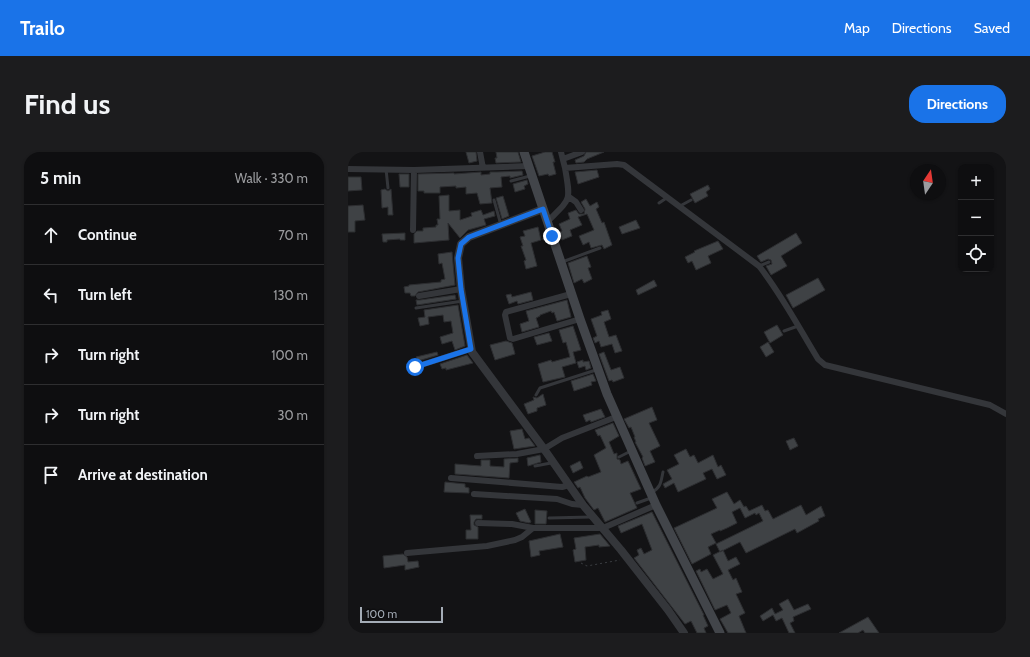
<!DOCTYPE html>
<meta charset="utf-8">
<style>
:root{--surface:#0e0e10;--page:#1c1c1e;--text:#f1f3f6;--muted:#9b9c9f;--line:#2e2e30;--accent:#1a73e8}
body{margin:0;font-family:Cabin,sans-serif;background:var(--page);color:var(--text)}
.controls{position:absolute;right:12px;top:12px;display:grid;overflow:hidden;border-radius:8px;box-shadow:0 1px 3px #0004}
.controls button{width:36px;height:36px;display:grid;place-items:center;padding:0;border:0;border-bottom:1px solid var(--line);background:var(--surface);color:var(--text);font:20px sans-serif}
.compass{position:absolute;left:562px;top:12px;width:36px;height:36px;border-radius:50%;background:var(--surface);box-shadow:0 1px 3px #0004;rotate:13deg}
.scale{position:absolute;left:12px;bottom:10px;width:83px;box-sizing:border-box;padding-left:4px;border:2px solid #a4acb6;border-top:0;font-size:11px;line-height:14px;white-space:nowrap;color:#a4acb6;-webkit-text-stroke:3px #0e0e10;paint-order:stroke}
.stop{position:absolute;width:12px;height:12px;margin:-9px;border:3px solid #1a73e8;border-radius:50%;background:#fff}
.stop.end{background:#1a73e8;border-color:#fff;box-shadow:0 1px 4px #0008}
.list{margin:0;padding:0;list-style:none}
h2{display:flex;justify-content:space-between;align-items:center;height:52px;margin:0;padding:0 16px;font-size:17px}
h2 small{font-size:13px;font-weight:400;color:var(--muted)}
.list li{display:grid;grid-template-columns:26px 1fr auto;gap:12px;align-items:center;box-sizing:border-box;height:60px;padding:0 16px;border-top:1px solid var(--line)}
.list b{display:block;font-size:15px;white-space:nowrap}
.list em{font-size:13px;font-style:normal;color:var(--muted)}
.icon{flex:none;width:22px;height:22px;fill:none;stroke:currentColor;stroke-width:2;stroke-linecap:round;stroke-linejoin:round}
.map{position:relative;flex:none;width:658px;height:481px;overflow:hidden;border-radius:16px}
header{display:flex;align-items:center;gap:24px;box-sizing:border-box;height:56px;padding:0 20px;background:var(--accent);color:#fff}
header strong{font-size:19px}
nav{display:flex;gap:22px;margin-inline-start:auto;font-size:14px}
.intro{display:flex;align-items:center;justify-content:space-between;box-sizing:border-box;height:96px;padding:0 24px}
h1{margin:0;font-size:28px}
.button{padding:10px 18px;border-radius:16px;background:var(--accent);color:#fff;font-size:14px;font-weight:700}
main{display:flex;gap:24px;padding:0 24px}
aside{flex:1;background:var(--surface);border-radius:16px;box-shadow:0 1px 3px #0004}
.map>svg:first-child{display:block}
</style>
<header>
<strong>Trailo</strong>
<nav><a>Map</a><a>Directions</a><a>Saved</a></nav>
</header>
<div class="intro"><h1>Find us</h1><a class="button">Directions</a></div>
<main>
<aside>
<h2>5 min<small>Walk · 330 m</small></h2>
<ul class="list">
<li><svg class="icon" aria-label="ahead" viewBox="0 0 24 24"><path d="M12 20V5M6 11l6-6 6 6"/></svg><div><b>Continue</b></div><em>70 m</em></li>
<li><svg class="icon" aria-label="left" viewBox="0 0 24 24"><path d="M17 20v-9H6M10 6l-5 5 5 5"/></svg><div><b>Turn left</b></div><em>130 m</em></li>
<li><svg class="icon" aria-label="right" viewBox="0 0 24 24"><path d="M7 20v-9h11M14 6l5 5-5 5"/></svg><div><b>Turn right</b></div><em>100 m</em></li>
<li><svg class="icon" aria-label="right" viewBox="0 0 24 24"><path d="M7 20v-9h11M14 6l5 5-5 5"/></svg><div><b>Turn right</b></div><em>30 m</em></li>
<li><svg class="icon" aria-label="arrive" viewBox="0 0 24 24"><path d="M6 21V4h12l-3 4 3 4H6"/></svg><div><b>Arrive at destination</b></div></li>
</ul>
</aside>
<div class="map">
<svg width="658" height="481" viewBox="0 0 658 481">
<rect width="100%" height="100%" fill="#131315"/>
<g fill="none" stroke-linecap="round" stroke-linejoin="round">
<path stroke="#293439" stroke-width="1.5" d="M0,480L2,481"/>
</g>
<path fill="#3f4245" stroke="#2d2e31" d="M118,0H128L129,9L121,11Z
M148,0H170L173,10L148,11L147,6H149Z
M197,0H204L207,10H205L208,22L201,24L200,22L191,24L184,4Z
M238,0H256L239,7L236,10L228,11L227,8L236,4Z
M249,18L251,25L230,32L227,20Z
M174,19L175,23L162,26V24L153,25L154,35L142,36L144,51L132,52L129,41L118,42V35L108,36V34L92,35V41H76V39H70V22L106,21V22L133,20V23L142,22V20H149Z
M51,22H61V35H52Z
M0,25H13L14,38L0,39Z
M179,28L180,32L176,34L177,37L167,40L165,32Z
M360,33L362,37L358,40L360,44L347,51L342,42Z
M37,37L40,39L43,37L45,63H40V55L34,56L33,38Z
M101,43V59L112,58V68L124,64L123,61L133,58L135,63L146,59L147,64L136,67L138,73L120,78L112,86L100,71L101,88L66,91V82L69,79H75V76L88,75V73H90L89,67H92L91,44Z
M155,44L161,64L154,67L148,46Z
M238,47L242,54L249,50L251,55L248,57L254,71L256,70L264,93L256,97L254,93L243,96L241,90L235,93L231,84L246,78L239,62L230,65L234,73L222,78L224,84L214,88L211,80L214,79L211,72L222,67L220,61L228,58L231,62H236L237,57L233,50Z
M15,53L17,68L7,69V80H0V54Z
M288,68L292,76L274,82L271,75Z
M190,75L193,88L183,91L189,114L178,117L176,109L178,108L173,94H175L172,85L177,84L175,79Z
M57,81V88H52V87L39,88V90H35L34,82Z
M448,81L454,91L433,104L439,114L423,123L418,114L424,112L423,108L420,107L413,110L409,104Z
M370,89L375,97L360,104L363,111L348,118L344,109L340,111L337,105L347,100L346,99Z
M104,100L107,133L70,140L67,144H63L62,141H57L56,135L61,134V133L93,130V128L97,127L94,111L91,112L90,102Z
M239,104L243,115L240,116L244,127L236,131L234,127L226,131L220,111Z
M470,126L477,138L445,156L438,143Z
M306,128L309,134L290,143L288,138Z
M183,140L185,148L170,152L169,149L161,152L158,143L163,142L164,145Z
M107,143L108,147L69,153L68,148H72Z
M219,148L223,165L209,169L206,160L204,161L203,159L192,163V164L188,166L191,175L174,180L172,172L181,169L178,159Z
M110,153L117,194L107,198L104,189L94,192L92,185L105,181L103,169L96,170L95,163L80,165L81,172L72,174L70,166L77,165L76,158Z
M260,158L263,167L256,170L261,185L268,183L274,199L267,201L264,192L253,195L251,189L247,191L245,186L249,184L243,167L254,163L253,160Z
M429,173L435,183L422,191L416,180Z
M225,174L233,198L225,200L228,211L214,215L217,225L195,230L190,212L203,208L204,210L222,205L218,190L215,191L211,178Z
M201,181L204,189L189,193L186,185Z
M158,189L164,191L167,202L147,208L142,193Z
M420,190L426,200L418,205L412,195Z
M89,200L90,203L70,209L68,205Z
M256,200L263,218L272,215L276,226L265,230L264,228L261,229L251,202Z
M119,203L125,211L98,218V216L94,217L92,212Z
M235,208V210L241,209L243,216L238,218L237,214L231,216L229,210Z
M245,222L248,229L243,230L244,233L226,239L223,229Z
M195,242L198,253L189,256V259L180,262L176,252L186,248L185,245L189,246Z
M304,255L309,268L301,271L312,294L302,299L307,310L297,314L294,306L295,305L287,290H288L286,285H287L283,275L281,276L276,267Z
M253,257L257,265L243,270L242,268L238,270L235,263Z
M265,271L271,284L261,290L266,302L269,301V307L272,308L273,312L280,309L293,337L282,341L289,356L257,370L250,356L246,358L237,346L232,335L230,336L226,330L239,324L240,325L253,320L246,303L258,296L252,283L250,284L247,278Z
M174,277L177,287L181,286L187,294L166,297L162,279Z
M446,286L450,294L442,298L438,289Z
M338,297L342,305L346,303L350,311L365,303L370,315L373,313L378,323L369,327L364,317L355,321L358,327L330,340L326,331L317,336L315,332L324,327L319,318L331,312L326,303Z
M192,303L193,310L180,314L179,306Z
M170,306V310L162,311L161,326L107,322V312L133,314V308H142V314L156,315V307Z
M232,309L235,316L225,321L222,314Z
M97,330L117,332V335L121,336V341L96,340Z
M379,340L386,352L392,348L396,355L398,354L401,359L414,353L417,359L420,358L425,367L453,353L458,363L473,354L477,364L470,367L471,369L449,381L447,377L398,401L392,390L372,400L368,392L415,369L411,361L408,363L407,361L397,366L392,356L384,360L389,371L379,376L372,379V378L363,382L368,391L360,395L363,402L344,412L326,376L369,356L364,347Z
M177,357L183,370L181,371L172,369L168,361Z
M187,358L199,359L198,372H187Z
M304,360L356,463H355L360,474L356,476L358,481H349L343,469L337,472L286,406L291,403L289,398L293,396L296,402L304,398L294,372L273,381L270,374Z
M122,363H134V367H128L126,370V373L130,375V387H118V378H123Z
M212,382L215,395L191,399L192,403L183,405L181,389Z
M252,382L262,394L251,395V393L237,395L238,408L227,410L225,398L228,397L226,386Z
M375,398L380,409L388,405L392,412L380,418L385,428L388,426L394,440L388,442L397,461L391,464L398,481H380L372,467L383,461L379,453L367,458L348,419L352,417L353,420L359,417L365,427L375,422L365,403Z
M55,402L59,405L60,410L70,409L71,415L57,418V413L36,416L35,404Z
M440,447L446,458L460,452L463,457L445,465L446,469L442,471L447,481H441L434,466L428,469L425,463L415,469L412,464L424,456L427,462L435,458L431,452Z
M520,465L531,481H517L515,478L510,481H491Z"/>
<g fill="none" stroke-linecap="round" stroke-linejoin="round">
<path stroke="#3a3d41" stroke-width="1" stroke-dasharray="2 3" stroke-linecap="butt" d="M233,411L239,414L272,408"/>
<path stroke="#34363a" stroke-width="3" d="M38,17L40,36
M163,29L182,24
M146,48L153,73
M311,51L320,45
M332,54L343,48
M196,87L202,85
M214,110L252,96
M411,114L421,110
M68,156L115,149
M436,179L450,174
M188,243L192,236L248,218
M271,305L283,299
M187,314L203,311
M304,340C313,336 313,329 315,320
M289,351L303,346
M201,366L243,365"/>
<path stroke="#34363a" stroke-width="6" d="M132,0L135,16
M213,0L217,16
M215,7L234,0
M0,17L66,18L180,14
M221,45L228,50L233,58
M199,70C223,46 223,50 217,16L269,12L276,13L411,114C434,143 451,176 470,207L477,213L642,253L658,262
M65,78L66,18
M223,142L158,160L157,163L162,186L165,187L232,167
M71,144L113,137
M67,215L123,197
M129,304L169,302L196,297L214,286L268,265
M103,326L214,335L221,333
M126,342L209,347L224,352L235,353
M130,371L164,372L185,376
M59,401L139,394L167,388L174,385L185,376H255L308,353"/>
<path stroke="#34363a" stroke-width="8" d="M195,57L121,85L113,92L110,106L113,137L124,200L196,297L235,353L273,398L320,458L336,481"/>
<path stroke="#42454a" stroke-width="9" d="M176,0L232,167L259,242L308,353L372,481"/>
</g>
<g fill="none" stroke-linecap="round" stroke-linejoin="round">
<path stroke="#1a73e8" stroke-width="5" d="M67,215L123,197L113,137L110,106L113,92L121,85L195,57L204,84"/>
</g>
</svg>
<div class="controls">
<button>+</button>
<button>−</button>
<button><svg class="icon" aria-label="locate" viewBox="0 0 24 24"><circle cx="12" cy="12" r="6"/><path d="M12 2v4M12 18v4M2 12h4M18 12h4"/></svg></button>
</div>
<svg class="compass" viewBox="-18 -18 36 36"><path d="M0-13l5 13h-10z" fill="#e53935"/><path d="M0 13l5-13h-10z" fill="#9b9c9f"/></svg>
<div class="scale">100 m</div>
<div class="stop" style="left:67px;top:215px"></div>
<div class="stop end" style="left:204px;top:84px"></div>
</div>
</main>
